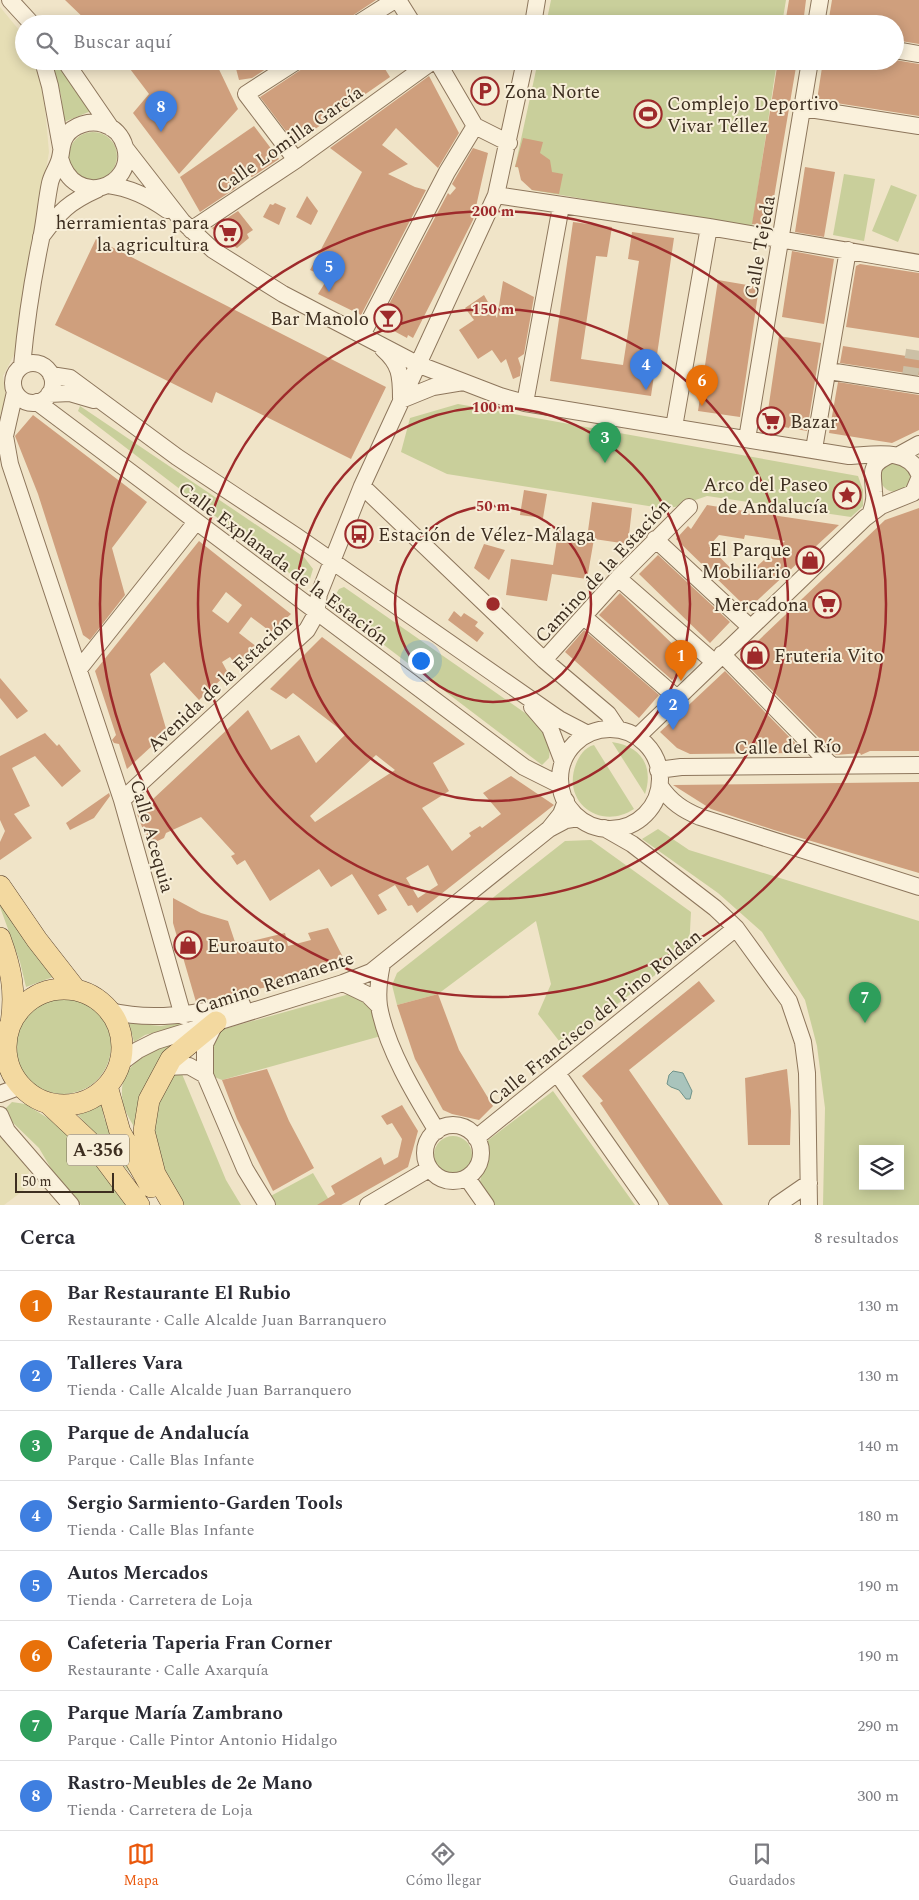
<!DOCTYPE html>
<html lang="es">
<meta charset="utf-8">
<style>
:root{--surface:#fff;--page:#f2f2f3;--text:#2b2b33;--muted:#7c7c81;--line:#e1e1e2;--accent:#ea580c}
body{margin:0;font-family:Spectral,serif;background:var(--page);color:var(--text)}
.controls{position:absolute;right:15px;bottom:15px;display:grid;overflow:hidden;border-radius:0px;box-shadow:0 2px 12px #0003}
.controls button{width:45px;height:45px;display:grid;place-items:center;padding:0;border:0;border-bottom:1px solid var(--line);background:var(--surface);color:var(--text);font:25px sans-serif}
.scale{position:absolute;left:15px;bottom:12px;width:99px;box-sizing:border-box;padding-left:5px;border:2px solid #3d2e20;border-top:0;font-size:14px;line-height:18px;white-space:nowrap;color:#3d2e20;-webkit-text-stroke:4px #f7eed8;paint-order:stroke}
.you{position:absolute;left:420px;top:660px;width:18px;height:18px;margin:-12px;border:4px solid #fff;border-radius:50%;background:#1a73e8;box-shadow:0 0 0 8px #1a73e833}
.badge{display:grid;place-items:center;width:32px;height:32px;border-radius:50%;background:var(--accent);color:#fff;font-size:16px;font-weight:700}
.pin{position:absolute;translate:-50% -41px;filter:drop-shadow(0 1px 2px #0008)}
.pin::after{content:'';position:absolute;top:26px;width:18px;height:15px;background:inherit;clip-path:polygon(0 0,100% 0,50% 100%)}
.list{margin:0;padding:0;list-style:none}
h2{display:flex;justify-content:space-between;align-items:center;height:65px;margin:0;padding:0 20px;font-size:21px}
h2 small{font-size:16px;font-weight:400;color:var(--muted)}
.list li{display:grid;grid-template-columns:32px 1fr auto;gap:15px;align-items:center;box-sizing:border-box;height:70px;padding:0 20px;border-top:1px solid var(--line)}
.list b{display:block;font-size:19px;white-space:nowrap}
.list p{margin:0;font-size:16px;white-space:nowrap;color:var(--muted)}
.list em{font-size:16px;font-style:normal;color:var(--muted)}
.icon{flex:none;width:28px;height:28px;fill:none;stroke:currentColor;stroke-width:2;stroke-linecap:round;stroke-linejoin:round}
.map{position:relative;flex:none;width:919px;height:1205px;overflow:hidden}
.search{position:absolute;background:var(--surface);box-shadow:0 2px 12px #0003;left:15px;right:15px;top:15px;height:55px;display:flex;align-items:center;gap:12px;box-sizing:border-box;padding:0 18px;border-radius:28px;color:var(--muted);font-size:19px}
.sheet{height:625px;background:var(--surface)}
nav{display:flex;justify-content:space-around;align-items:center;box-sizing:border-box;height:70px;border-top:1px solid var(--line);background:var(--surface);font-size:14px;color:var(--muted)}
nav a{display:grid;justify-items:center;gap:2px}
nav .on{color:var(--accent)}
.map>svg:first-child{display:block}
</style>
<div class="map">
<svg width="919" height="1205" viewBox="0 0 919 1205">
<rect width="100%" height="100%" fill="#f0e4c8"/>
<path fill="#e6deb5" d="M0,7L24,36V61H34L43,86L49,152L15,353L3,376L6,399L0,416Z
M0,1133L8,1145L30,1168L24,1190L4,1205H0Z"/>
<path fill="#c9cf9b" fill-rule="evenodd" d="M551,0H786L782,24H546Z
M51,61H57L91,108V111L64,122L61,95Z
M538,61H777L752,228L532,190L520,168L515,167Z
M69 156a24 24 0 1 1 48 0a24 24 0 1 1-48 0Z
M844,174L875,179L864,241L833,235Z
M891,185L917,195L898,242L872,231Z
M458,404L858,476L863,490V506L851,517L707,496L675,507L661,508L447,474L401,452L410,418Z
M80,406L304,557L313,569L310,579L305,585L78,411Z
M880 477a15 15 0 1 1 30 0a15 15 0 1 1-30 0Z
M344,587L528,715C539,726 552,741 549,758L542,765L330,604L339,589Z
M612,742C641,746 654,766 645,794Z
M594,745L634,809C601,831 561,803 576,764C579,756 585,747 594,745Z
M658,829L689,850L919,921V1205H823L825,1108L817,1046L805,1000L762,932L718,893L642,839ZM863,1149H900V1186H863Z
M591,840L691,912L689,949L563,1046L538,1014L551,984L536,921L438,994L397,1005L392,985L397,973L565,841Z
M0,900L53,977L26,987L20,962L0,907Z
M353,993L372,1003L381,1036L222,1080L212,1076L208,1057L217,1031Z
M15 1046a48 48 0 1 1 96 0a48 48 0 1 1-96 0Z
M205,1019L145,1035L134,1042L129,1023L161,1026Z
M179,1042C147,1067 140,1093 137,1132C133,1124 127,1116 124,1107C113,1068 147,1049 179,1042Z
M182,1074L226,1180L241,1205H180L159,1169L152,1108L166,1075Z
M553,1091L635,1205H495L480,1182L487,1141Z
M12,1102L25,1104L77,1136L131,1205H81L56,1177L39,1148L7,1117L5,1109Z
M102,1105L104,1118L133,1176L78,1115Z
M434 1155a19 19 0 1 1 38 0a19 19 0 1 1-38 0Z
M313,1173L332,1205H272L267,1198Z"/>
<path fill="#a9c4bc" stroke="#6f938a" d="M673,1071L683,1073L692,1091L690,1099H686L679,1090L671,1087L667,1084L669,1075Z"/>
<path fill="#cf9f7d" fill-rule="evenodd" d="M65,0H376L352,16L347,24H90Z
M789,0H806L803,24H785Z
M832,0H919V44L895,40V24H828Z
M895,60L919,64V116L817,100L823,61Z
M124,61H215L238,109L179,174L133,113L149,94Z
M234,61H278L252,78L239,80Z
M307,61H380L390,77L295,143L260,97L302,69Z
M778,61H797L769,227L752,224Z
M429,76L459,133L438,168L396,128L382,145L408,164L388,174L415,187L426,190L361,315L318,294L328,278L310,270L362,172L330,148Z
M254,126L279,159L252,177L249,176L233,190L200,212L180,177Z
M523,138L543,142L540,153L550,160L552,172L563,174L559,194L532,190L521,180L518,167H515Z
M473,148L488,153L473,220L413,338L408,335L407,338L379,323L448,193L450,195L456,188L452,184Z
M805,167L835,172L824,237L795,232Z
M307,196L318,211L311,225L296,217Z
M275,203L286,208L279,225L263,217L270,204L273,205Z
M238,211L253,230L247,234L249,238L237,248L220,237L212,228Z
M573,222L612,227L607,257L596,256L581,359L623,365L639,261L628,259L632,232L674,238L651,396L550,381Z
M96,239L386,387L351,459L216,392L212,403L55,325Z
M792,251L834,259L824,324L782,317Z
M860,264L919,273V338L846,327L856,266Z
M718,280L759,287L740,417L698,411Z
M503,281L534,297L524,354L518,358L521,367L520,376L513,379L506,359L501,363L492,350L478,359L459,330L474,320L465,308L484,295L497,318Z
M779,336L821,343L807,431L766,424Z
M843,346L919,358V375L840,363Z
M838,382L919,395V430L892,443L829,433Z
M33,415L147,502L112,548L125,595L90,640L83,635L38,494L15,436Z
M524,490L547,494L543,518L520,515Z
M592,502L632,508L628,544L594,539L587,579L552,574L547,601L506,595L511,559L553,565L558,533L587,538Z
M707,505L738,510L839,525L748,609L676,539L688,526L691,529ZM719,535L744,539L745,535L785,541L742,580L709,546Z
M919,508V751H870L861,755L860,753L836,755L740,658L885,520Z
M199,541L291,614L271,632L251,617L239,633L257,647L236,665L230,657L222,662L228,673L199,700L164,662L150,674L167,732L127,769L119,744L114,743L112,740L116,735L95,671ZM226,592L242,605L228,623L212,611Z
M484,544L505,550L489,580L474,568Z
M658,555L730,622L710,643L639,574Z
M620,593L691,662L672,680L599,615Z
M454,611L461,617L464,613L478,622L475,626L484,633L477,642L448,620Z
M584,630L659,695L639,718L565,652Z
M322,637L465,744L433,763L449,791L422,808L452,851L471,836L469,833L480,826L482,828L501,814L483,793L511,776L554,805L417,913L412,905L408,906L395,885L378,895L387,910L378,915L352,874L331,887L319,869L270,901L245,860L237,865L231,856L235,854L201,817L166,833L164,838L149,845L137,814L248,710L271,750L299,735L316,763L346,734L293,693L286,699L270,689ZM376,755L395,770L315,822L310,816ZM428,865L438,885L418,898L406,878Z
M725,671L803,751V753L690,754L677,748L660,732Z
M0,678L28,711L17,719L0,698Z
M45,733L57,746L59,744L81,771L62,787L35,756L12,768L30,806L14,814L32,838L0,860V842L5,831L0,820V756Z
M919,782V873L774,830L711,809L673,785Z
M109,793L110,796L94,818L70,830L66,823Z
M173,898L201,913L228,921L236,945L285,933L288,946L311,940L308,933L328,928L347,965L328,973L306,979L196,1002L173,923Z
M699,981L715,1001L629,1070L723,1205H669L600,1103L603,1101L582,1076Z
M438,994L459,1050L493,1106L479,1120L452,1114L443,1110L415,1059L397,1005Z
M267,1069L289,1121L314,1168L273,1191L237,1119L222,1080Z
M787,1069L791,1111L790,1145H748L745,1078Z
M402,1105L418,1131L408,1167L341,1205H317L335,1194L331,1186L381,1157L384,1165L398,1157L402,1139L392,1123L387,1125L381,1116Z"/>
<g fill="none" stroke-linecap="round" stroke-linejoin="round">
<path stroke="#ccc0a6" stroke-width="16" stroke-dasharray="16 8" stroke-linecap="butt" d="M909,383L914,350"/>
<g stroke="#8d765c" stroke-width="18">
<path id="minor" d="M10,0L32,24
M398,0L413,24
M357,24L395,0
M533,24L537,0
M816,24L820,0
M895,50L919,54
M43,61L50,86L61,147
M65,61L111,128
M437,61L475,126
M803,108L919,126
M126,149L182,221L213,250L283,294L417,364L500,396L525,403L849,456C873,455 909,447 919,474
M296,160L246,94L297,61
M108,185C131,188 149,197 167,210
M496,195L709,227L919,263
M191,230L296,160L433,61
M41,237C60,211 69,202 98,189
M362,335L447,172L475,126L509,143
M383,349C400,364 401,375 401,398
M13 383a20 20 0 1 1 40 0a20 20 0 1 1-40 0Z
M22,366C26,322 32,282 41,239C45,220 46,202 50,183C52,174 58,167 60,158C62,150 61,143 66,136C73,125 90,120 103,124C114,127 122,136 125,147C136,187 74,210 60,158
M829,371L919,385
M51,375L70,378L177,457L296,536L559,719L588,734
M15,392L5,436L10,464L122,800L183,1016
M49,394L70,393L94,400
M401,400L433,387L463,382
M37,402L524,767L560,785
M525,403L561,206
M674,427L709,227
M747,439L810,61
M814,449L848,250
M899,455L919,444
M362,486L544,660L608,714L618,729
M871,512C873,506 875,498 874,492C873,472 868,465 890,455
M655,539L750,627
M618,578L714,662
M584,617L677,698
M722,654L832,766
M544,660L618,578L689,507
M79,669L196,522
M532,707L550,728L563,762
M560 779a50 50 0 1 1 100 0a50 50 0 1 1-100 0Z
M637,737L865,518L881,506L913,493L919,479
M658,770L681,767L919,765
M660,786C671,802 683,810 700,817L919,887
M122,800L307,630L316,614L319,594L362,486L496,195L525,61
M566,801L561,814L549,829L566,820L579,818
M604,828L632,844L715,908L736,928L789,1001L803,1042L807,1073L809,1205
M382,964C379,978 377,991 379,1006C386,1047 415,1095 437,1131
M343,983L368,995L379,1006
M110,1011C155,1022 197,1013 242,1004
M214,1026L205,1044V1075L245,1169L267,1205
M119,1064L138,1050L156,1041L343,983L371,972L549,829
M166,1067L189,1066L205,1075
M557,1073L650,1205
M0,1094L21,1086
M0,1115L7,1131L71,1205
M425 1153a28 28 0 1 1 56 0a28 28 0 1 1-56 0Z
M476,1138L736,928
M467,1178L486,1205
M368,1205L429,1169
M777,1205L809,1183"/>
</g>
<g stroke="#5b4430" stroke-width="22">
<path id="major" d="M0,886L37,940L76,990
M0,938C11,968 16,991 11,1023
M6 1047a58 58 0 1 1 116 0a58 58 0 1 1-116 0Z
M107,1086L120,1132L151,1187
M48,1103L97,1149L139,1205
M173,1205L155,1174L144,1131L149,1100L171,1059L216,1022"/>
</g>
<use href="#minor" stroke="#faf1dc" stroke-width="16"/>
<use href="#major" stroke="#f3d9a0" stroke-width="21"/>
</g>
<g fill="none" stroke="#9e2a2b" stroke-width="2.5">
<circle cx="493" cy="604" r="98"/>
<circle cx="493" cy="604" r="197"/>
<circle cx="493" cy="604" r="295"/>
<circle cx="493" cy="604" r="393"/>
</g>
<defs>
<g id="parking-ring" transform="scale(1.4375)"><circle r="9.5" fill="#f7eed8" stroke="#9e2a2b" stroke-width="1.5"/><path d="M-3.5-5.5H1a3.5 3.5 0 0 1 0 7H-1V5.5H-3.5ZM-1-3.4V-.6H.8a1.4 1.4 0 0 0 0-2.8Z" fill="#9e2a2b"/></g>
<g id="stadium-ring" transform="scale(1.4375)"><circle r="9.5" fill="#f7eed8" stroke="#9e2a2b" stroke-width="1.5"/><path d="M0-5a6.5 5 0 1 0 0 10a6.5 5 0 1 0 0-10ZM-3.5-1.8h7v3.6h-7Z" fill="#9e2a2b"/></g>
<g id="supermarket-ring" transform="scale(1.4375)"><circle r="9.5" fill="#f7eed8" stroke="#9e2a2b" stroke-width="1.5"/><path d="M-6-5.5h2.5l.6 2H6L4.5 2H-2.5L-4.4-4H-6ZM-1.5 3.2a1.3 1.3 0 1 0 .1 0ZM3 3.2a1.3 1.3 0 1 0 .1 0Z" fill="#9e2a2b"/></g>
<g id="bar-ring" transform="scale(1.4375)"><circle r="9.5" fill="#f7eed8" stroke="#9e2a2b" stroke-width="1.5"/><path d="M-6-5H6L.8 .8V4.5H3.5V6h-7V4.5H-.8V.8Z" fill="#9e2a2b"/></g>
<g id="sight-ring" transform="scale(1.4375)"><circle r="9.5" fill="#f7eed8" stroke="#9e2a2b" stroke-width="1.5"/><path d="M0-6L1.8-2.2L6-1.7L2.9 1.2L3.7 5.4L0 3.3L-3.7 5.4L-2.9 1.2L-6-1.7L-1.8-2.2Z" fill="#9e2a2b"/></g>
<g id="bus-ring" transform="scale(1.4375)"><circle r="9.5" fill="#f7eed8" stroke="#9e2a2b" stroke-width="1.5"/><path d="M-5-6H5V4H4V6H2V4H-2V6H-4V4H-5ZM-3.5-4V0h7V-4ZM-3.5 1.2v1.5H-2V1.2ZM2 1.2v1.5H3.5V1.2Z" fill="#9e2a2b"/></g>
<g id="shop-ring" transform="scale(1.4375)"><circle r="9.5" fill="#f7eed8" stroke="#9e2a2b" stroke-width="1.5"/><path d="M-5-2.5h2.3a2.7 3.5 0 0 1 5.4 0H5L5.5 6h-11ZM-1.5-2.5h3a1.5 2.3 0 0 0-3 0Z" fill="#9e2a2b"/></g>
</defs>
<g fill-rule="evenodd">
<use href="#parking-ring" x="485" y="91"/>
<use href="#stadium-ring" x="648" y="114"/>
<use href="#supermarket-ring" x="228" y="233"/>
<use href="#bar-ring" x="388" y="318"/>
<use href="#supermarket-ring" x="771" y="421"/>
<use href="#sight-ring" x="847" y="495"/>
<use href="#bus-ring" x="359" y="534"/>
<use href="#shop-ring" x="810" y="560"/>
<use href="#supermarket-ring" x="827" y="604"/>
<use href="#shop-ring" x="755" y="655"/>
<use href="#shop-ring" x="188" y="945"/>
</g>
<g text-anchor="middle" stroke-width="4" stroke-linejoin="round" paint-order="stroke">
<rect fill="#f7eed8" stroke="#756857" stroke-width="1" x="67" y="1134.5" width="62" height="31" rx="4"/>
<g font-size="18" font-weight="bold" fill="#3d2e20">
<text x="98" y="1156">A-356</text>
</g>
<g font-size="19" fill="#3d2e20" stroke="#f7eed8" text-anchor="start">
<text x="504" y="98">Zona Norte</text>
<text x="667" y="110">Complejo Deportivo<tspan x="667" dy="22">Vivar Téllez</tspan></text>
<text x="209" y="229" text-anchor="end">herramientas para<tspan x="209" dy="22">la agricultura</tspan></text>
<text x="369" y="325" text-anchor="end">Bar Manolo</text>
<text x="790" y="428">Bazar</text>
<text x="828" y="491" text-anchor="end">Arco del Paseo<tspan x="828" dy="22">de Andalucía</tspan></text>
<text x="378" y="541">Estación de Vélez-Málaga</text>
<text x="791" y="556" text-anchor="end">El Parque<tspan x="791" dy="22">Mobiliario</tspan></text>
<text x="808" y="611" text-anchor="end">Mercadona</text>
<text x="774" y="662">Fruteria Vito</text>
<text x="207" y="952">Euroauto</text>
</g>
<g font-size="19" fill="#3d2e20" stroke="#f7eed8">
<text transform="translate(289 139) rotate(-35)" y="7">Calle Lomilla García</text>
<text transform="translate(759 247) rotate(-80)" y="7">Calle Tejeda</text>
<text transform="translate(284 563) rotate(37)" y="7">Calle Explanada de la Estación</text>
<text transform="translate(602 570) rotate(-47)" y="7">Camino de la Estación</text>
<text transform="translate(219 683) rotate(-43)" y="7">Avenida de la Estación</text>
<text transform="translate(788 746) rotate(-1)" y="7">Calle del Río</text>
<text transform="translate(153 836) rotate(74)" y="7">Calle Acequia</text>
<text transform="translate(274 982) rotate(-18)" y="7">Camino Remanente</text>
<text transform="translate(594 1017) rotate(-39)" y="7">Calle Francisco del Pino Roldan</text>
</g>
</g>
<circle cx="493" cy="604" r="8" fill="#9e2a2b" stroke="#f7eed8" stroke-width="2.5"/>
<g font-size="15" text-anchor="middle" font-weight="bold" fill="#9e2a2b" stroke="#f7eed8" stroke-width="4" stroke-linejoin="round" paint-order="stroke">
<text x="493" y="216">200 m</text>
<text x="493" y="314">150 m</text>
<text x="493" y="412">100 m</text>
<text x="493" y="511">50 m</text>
</g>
</svg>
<div class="controls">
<button><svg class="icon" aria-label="layers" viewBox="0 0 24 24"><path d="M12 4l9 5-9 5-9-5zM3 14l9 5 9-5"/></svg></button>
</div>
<div class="scale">50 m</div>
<div class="you"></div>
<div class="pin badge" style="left:681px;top:681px;background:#e8710a">1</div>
<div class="pin badge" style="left:673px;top:730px;background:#3f7fe0">2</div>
<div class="pin badge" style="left:605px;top:463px;background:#2e9e5b">3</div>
<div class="pin badge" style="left:646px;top:390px;background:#3f7fe0">4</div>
<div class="pin badge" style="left:329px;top:292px;background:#3f7fe0">5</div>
<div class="pin badge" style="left:702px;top:406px;background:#e8710a">6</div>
<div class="pin badge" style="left:865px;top:1023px;background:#2e9e5b">7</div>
<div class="pin badge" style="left:161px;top:132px;background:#3f7fe0">8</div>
<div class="search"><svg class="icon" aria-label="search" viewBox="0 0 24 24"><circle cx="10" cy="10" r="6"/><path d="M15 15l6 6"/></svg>Buscar aquí</div>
</div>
<section class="sheet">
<h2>Cerca<small>8 resultados</small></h2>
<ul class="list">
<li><span class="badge" style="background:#e8710a">1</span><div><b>Bar Restaurante El Rubio</b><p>Restaurante · Calle Alcalde Juan Barranquero</p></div><em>130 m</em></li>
<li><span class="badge" style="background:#3f7fe0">2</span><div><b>Talleres Vara</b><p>Tienda · Calle Alcalde Juan Barranquero</p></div><em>130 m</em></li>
<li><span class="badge" style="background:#2e9e5b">3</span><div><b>Parque de Andalucía</b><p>Parque · Calle Blas Infante</p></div><em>140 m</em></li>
<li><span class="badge" style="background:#3f7fe0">4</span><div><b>Sergio Sarmiento-Garden Tools</b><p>Tienda · Calle Blas Infante</p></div><em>180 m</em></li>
<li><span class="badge" style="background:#3f7fe0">5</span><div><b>Autos Mercados</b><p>Tienda · Carretera de Loja</p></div><em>190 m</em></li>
<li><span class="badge" style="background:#e8710a">6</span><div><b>Cafeteria Taperia Fran Corner</b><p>Restaurante · Calle Axarquía</p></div><em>190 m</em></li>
<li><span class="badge" style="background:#2e9e5b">7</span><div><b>Parque María Zambrano</b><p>Parque · Calle Pintor Antonio Hidalgo</p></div><em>290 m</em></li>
<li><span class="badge" style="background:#3f7fe0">8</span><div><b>Rastro-Meubles de 2e Mano</b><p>Tienda · Carretera de Loja</p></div><em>300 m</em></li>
</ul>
</section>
<nav>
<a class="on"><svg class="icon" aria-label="map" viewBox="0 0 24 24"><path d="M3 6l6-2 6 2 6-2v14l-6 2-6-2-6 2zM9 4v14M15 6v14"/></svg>Mapa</a>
<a><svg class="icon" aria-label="directions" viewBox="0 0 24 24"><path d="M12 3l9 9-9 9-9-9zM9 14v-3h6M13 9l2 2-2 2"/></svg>Cómo llegar</a>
<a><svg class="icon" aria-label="saved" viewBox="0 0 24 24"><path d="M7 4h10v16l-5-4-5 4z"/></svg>Guardados</a>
</nav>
